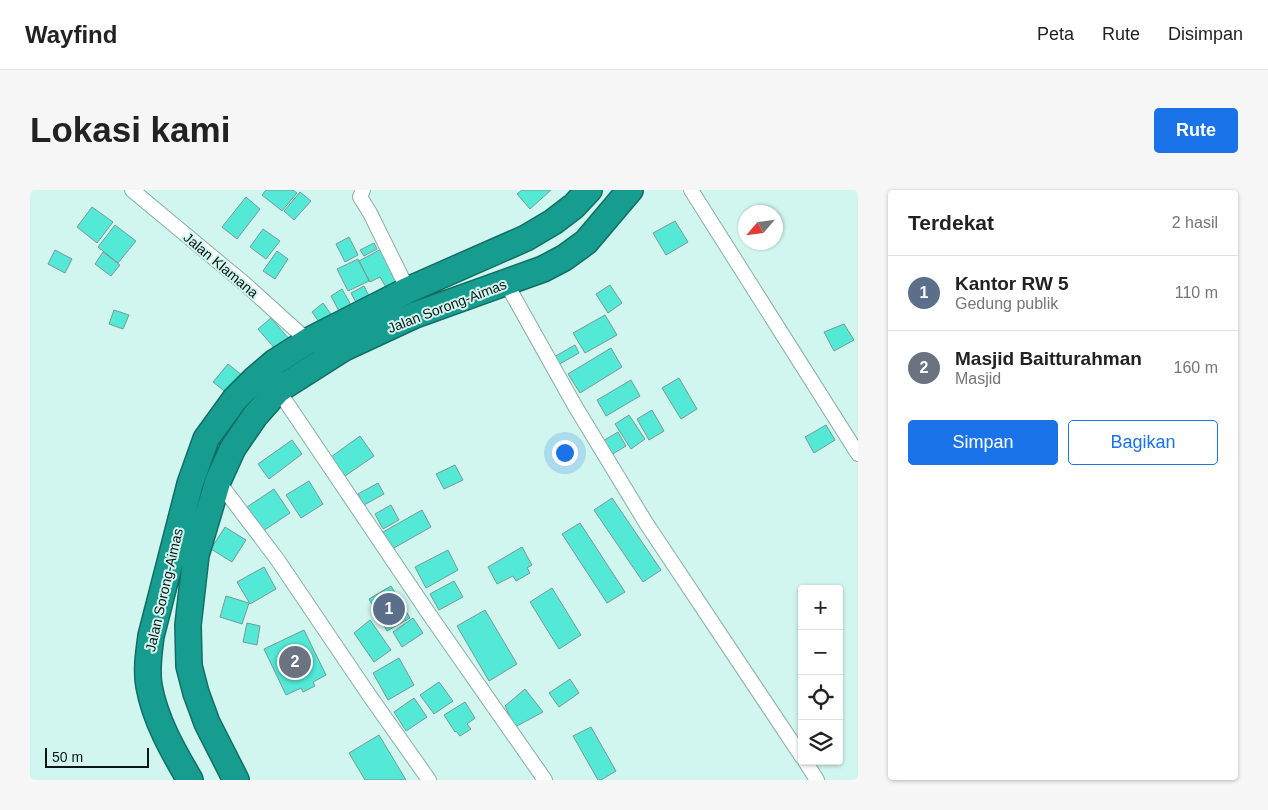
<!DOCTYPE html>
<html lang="id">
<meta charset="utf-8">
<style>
:root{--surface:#fff;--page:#f6f6f6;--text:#222;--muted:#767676;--line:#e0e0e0;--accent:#1a73e8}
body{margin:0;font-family:Arial,sans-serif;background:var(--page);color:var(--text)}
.controls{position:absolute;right:15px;bottom:15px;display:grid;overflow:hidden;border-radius:5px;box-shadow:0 1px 4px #0004}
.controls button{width:45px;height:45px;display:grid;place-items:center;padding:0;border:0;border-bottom:1px solid var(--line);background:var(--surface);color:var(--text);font:25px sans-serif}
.compass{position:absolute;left:708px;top:15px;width:45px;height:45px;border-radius:50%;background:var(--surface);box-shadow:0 1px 4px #0004;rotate:242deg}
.scale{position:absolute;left:15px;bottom:12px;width:104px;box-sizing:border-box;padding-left:5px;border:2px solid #0a1715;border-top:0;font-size:14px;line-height:18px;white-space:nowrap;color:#0a1715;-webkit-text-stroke:4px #d1f5ef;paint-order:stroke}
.you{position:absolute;left:534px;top:262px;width:18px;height:18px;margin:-12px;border:4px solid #fff;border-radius:50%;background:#1a73e8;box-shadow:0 0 0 8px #1a73e833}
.badge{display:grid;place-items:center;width:32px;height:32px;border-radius:50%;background:var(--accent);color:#fff;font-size:16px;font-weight:700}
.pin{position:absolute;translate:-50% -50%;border:2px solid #fff;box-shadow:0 1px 5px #0006}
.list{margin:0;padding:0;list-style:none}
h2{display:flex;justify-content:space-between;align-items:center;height:65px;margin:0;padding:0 20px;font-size:21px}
h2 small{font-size:16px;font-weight:400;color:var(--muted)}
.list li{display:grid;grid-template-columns:32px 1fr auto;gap:15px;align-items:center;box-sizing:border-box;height:75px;padding:0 20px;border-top:1px solid var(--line)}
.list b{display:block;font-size:19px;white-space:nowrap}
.list p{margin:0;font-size:16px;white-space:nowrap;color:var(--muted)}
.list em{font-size:16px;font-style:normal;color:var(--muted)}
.actions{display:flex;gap:10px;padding:15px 20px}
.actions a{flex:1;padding:11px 0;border:1px solid var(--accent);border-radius:5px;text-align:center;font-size:18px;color:var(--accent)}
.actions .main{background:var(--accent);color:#fff}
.icon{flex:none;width:28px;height:28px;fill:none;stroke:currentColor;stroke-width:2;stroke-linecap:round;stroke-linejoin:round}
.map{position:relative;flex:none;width:828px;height:590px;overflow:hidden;border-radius:5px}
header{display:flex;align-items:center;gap:30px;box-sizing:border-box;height:70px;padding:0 25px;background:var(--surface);border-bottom:1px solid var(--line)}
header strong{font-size:24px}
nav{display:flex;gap:28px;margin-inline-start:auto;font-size:18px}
.intro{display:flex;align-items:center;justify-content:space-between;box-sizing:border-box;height:120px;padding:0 30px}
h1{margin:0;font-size:35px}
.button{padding:12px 22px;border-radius:5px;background:var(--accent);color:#fff;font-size:18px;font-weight:700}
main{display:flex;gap:30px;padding:0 30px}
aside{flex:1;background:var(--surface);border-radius:5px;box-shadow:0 1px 4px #0004}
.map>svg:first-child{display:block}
</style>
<header>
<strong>Wayfind</strong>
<nav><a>Peta</a><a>Rute</a><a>Disimpan</a></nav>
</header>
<div class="intro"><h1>Lokasi kami</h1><a class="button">Rute</a></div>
<main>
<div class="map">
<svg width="828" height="590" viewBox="0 0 828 590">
<rect width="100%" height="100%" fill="#d1f5ef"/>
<path fill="#53e9d6" stroke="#789a94" d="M236,0H263L267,3L252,21L232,5Z
M492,0H521L500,19L487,4Z
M270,2L281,11L264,30L254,21Z
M216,7L230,19L207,49L192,37Z
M62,17L83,32L67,53L47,37Z
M645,31L658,52L636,65L623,43Z
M85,35L106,51L88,73L68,57Z
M233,39L250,51L236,69L220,57Z
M319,47L328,65L315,72L306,54Z
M344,53L347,59L334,66L330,60Z
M353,58L370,91L357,99L350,87L340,92L329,71Z
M25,60L42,69L35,83L18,74Z
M247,61L258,69L245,89L233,81Z
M73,62L90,75L81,86L65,74Z
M328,69L339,91L318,101L307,79Z
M580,95L592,113L578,123L566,104Z
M334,96L341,110L328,116L321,103Z
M312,99L322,117L310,123L301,106Z
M293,113L303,127L292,136L282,122Z
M84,120L99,125L93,139L79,134Z
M575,125L587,145L555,163L543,143Z
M241,128L260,150L247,161L228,139Z
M814,134L824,150L804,161L794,142Z
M545,155L549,163L528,175L524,167Z
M581,158L592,177L550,203L538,184Z
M198,174L213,186L198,204L183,192Z
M649,188L667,219L651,229L632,198Z
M601,190L610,206L576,226L567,210Z
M622,220L634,241L619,250L607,229Z
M599,225L615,249L601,259L585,234Z
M796,235L805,250L784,263L775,247Z
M588,242L596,256L581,265L573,251Z
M330,246L344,266L315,286L301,267Z
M262,250L272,264L239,289L228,274Z
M425,275L433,290L414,299L406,284Z
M279,291L293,314L271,328L256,305Z
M348,293L354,304L334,315L328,304Z
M244,299L260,323L233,341L217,317Z
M582,308L631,380L613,392L564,320Z
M361,315L369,330L353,339L345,324Z
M392,320L401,337L362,359L353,342Z
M550,333L595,402L577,413L532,344Z
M195,337L216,350L202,372L181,359Z
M492,357L502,375L497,378L500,383L486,391L483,386L467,394L458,377Z
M418,360L428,380L396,398L385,377Z
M234,377L246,399L220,414L207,392Z
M424,391L433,407L409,420L400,404Z
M361,396L380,428L357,441L339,409Z
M522,398L551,445L529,459L500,412Z
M196,406L219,413L212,434L190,427Z
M455,420L487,474L459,491L427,436Z
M383,428L393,443L372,457L363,442Z
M340,430L361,460L344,472L324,443Z
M217,433L230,436L227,455L213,452Z
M274,440L296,485L283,492L285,496L273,502L271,498L256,505L234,459Z
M369,468L384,495L358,510L343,483Z
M540,489L549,503L529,517L519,503Z
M409,492L423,511L404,524L390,505Z
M495,499L513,522L485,537L475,516Z
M384,508L397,527L376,541L364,522Z
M435,512L445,528L437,534L441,539L430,546L426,541L425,542L414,525Z
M561,537L586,581L571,590H568L543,546Z
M349,545L376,590H335L319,563Z"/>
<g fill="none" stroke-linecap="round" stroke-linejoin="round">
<g stroke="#8bada7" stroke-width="16">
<path id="street" d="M102,0L215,94L278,151
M333,0L330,7L340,23L378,100
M661,0L828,264
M476,93L545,216L616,333L772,567
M248,200L399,424L515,590
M188,291L247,369L339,505L399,590
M775,571L787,590"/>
</g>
<g stroke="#126e64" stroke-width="28">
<path id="highway" d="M160,590C143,561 125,530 119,496C116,479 119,462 121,446L160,294L176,249L205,209L224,190L245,172L278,151L378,100L496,48L523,32L544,16L559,0
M206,590L177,533L166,503L159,476L158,435L166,365L188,291L203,258L225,226L248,200L314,158L385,125L513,79L534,68L556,52L600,0"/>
</g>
<use href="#street" stroke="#fff" stroke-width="14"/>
<use href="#highway" stroke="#169d8f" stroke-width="25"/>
</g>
<g text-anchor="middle" stroke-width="4" stroke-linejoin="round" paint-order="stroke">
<g font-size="14" fill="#0a1715" stroke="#d1f5ef">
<text transform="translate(191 75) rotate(40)" y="5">Jalan Klamana</text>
<text transform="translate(417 116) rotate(-21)" y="5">Jalan Sorong-Aimas</text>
<text transform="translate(134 400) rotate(-77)" y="5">Jalan Sorong-Aimas</text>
</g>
</g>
</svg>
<div class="controls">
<button>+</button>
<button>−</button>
<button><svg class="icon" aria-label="locate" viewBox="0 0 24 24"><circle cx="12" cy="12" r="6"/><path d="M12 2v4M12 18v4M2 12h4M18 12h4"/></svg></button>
<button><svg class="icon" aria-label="layers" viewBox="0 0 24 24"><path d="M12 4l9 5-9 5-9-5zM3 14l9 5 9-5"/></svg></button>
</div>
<svg class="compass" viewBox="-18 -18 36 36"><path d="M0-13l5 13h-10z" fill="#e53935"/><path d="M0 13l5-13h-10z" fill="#767676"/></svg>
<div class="scale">50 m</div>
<div class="you"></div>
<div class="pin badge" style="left:359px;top:419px;background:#5c6f8a">1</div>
<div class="pin badge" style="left:265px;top:472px;background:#6b7280">2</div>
</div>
<aside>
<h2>Terdekat<small>2 hasil</small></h2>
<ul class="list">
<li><span class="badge" style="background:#5c6f8a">1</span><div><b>Kantor RW 5</b><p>Gedung publik</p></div><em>110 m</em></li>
<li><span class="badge" style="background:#6b7280">2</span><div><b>Masjid Baitturahman</b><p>Masjid</p></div><em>160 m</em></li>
</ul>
<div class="actions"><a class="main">Simpan</a><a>Bagikan</a></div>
</aside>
</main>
